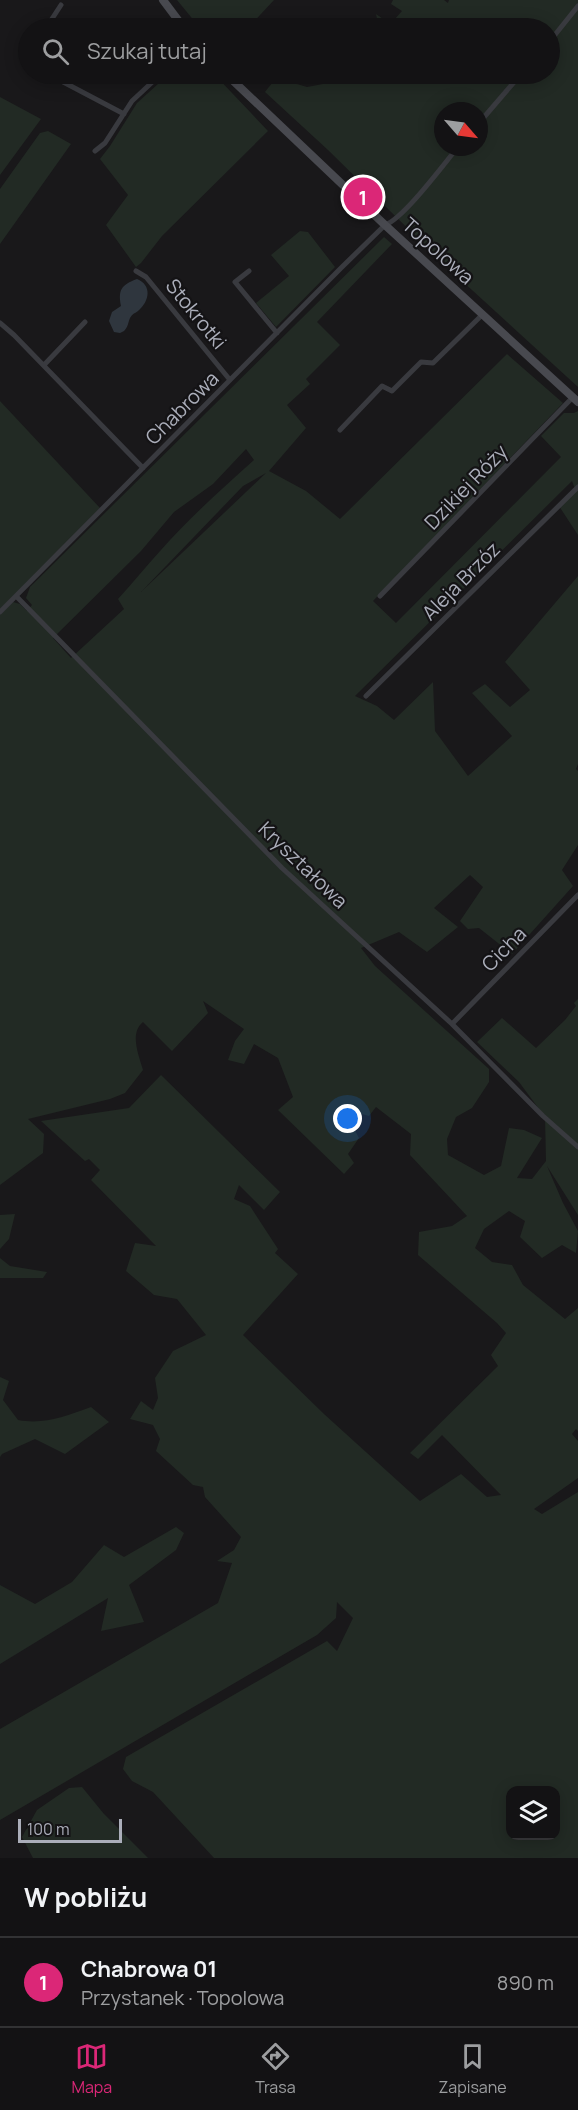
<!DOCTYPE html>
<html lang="pl">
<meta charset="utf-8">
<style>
:root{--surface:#131214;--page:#1c1b1d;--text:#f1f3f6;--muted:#9d9ea0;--line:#323234;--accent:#db2777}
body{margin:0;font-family:Manrope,sans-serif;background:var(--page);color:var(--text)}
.controls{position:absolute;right:18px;bottom:18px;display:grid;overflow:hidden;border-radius:12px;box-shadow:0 3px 15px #0003}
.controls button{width:54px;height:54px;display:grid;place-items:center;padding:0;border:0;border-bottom:2px solid var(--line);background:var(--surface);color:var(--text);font:30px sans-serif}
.compass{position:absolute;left:434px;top:102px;width:54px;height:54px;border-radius:50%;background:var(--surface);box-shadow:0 3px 15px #0003;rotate:118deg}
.scale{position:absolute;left:18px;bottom:15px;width:104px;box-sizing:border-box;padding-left:6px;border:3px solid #abaeba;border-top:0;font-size:16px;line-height:21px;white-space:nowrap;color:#abaeba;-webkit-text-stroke:4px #141315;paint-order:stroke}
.you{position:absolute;left:348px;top:1119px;width:21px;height:21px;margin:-15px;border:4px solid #fff;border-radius:50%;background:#1a73e8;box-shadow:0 0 0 9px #1a73e833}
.badge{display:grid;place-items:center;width:39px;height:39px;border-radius:50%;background:var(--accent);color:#fff;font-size:20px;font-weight:700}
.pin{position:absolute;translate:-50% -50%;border:3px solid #fff;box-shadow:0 2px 6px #0006}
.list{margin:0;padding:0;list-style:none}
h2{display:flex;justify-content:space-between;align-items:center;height:78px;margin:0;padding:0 24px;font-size:26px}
h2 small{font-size:20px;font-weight:400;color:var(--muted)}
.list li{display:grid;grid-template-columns:39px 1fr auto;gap:18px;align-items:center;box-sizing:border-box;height:90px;padding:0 24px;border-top:2px solid var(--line)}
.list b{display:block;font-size:22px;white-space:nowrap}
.list p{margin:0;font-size:20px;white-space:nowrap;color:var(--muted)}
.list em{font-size:20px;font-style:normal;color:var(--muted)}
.icon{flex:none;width:33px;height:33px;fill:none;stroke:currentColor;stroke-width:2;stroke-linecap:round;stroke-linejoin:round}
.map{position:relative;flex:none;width:578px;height:1858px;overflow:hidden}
.search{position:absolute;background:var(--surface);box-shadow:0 3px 15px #0003;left:18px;right:18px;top:18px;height:66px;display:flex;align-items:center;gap:15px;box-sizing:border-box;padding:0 21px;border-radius:33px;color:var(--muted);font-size:22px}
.sheet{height:168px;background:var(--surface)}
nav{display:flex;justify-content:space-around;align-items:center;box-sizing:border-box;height:84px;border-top:2px solid var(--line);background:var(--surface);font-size:16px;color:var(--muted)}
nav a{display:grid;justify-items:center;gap:3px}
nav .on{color:var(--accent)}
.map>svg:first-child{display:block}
</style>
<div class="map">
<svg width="578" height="1858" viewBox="0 0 578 1858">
<rect width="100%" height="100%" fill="#19181a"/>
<path fill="#222a24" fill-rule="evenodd" d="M177,0H274L248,28H200Z
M393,0H444L448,3L449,0H578V387L449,269L328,150L265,92C273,82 278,74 291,74L290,82L307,87L339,81L327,77L328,74H550V28H379L376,14L383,19L394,20L402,11L391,4ZM443,111H479V147H443Z
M169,74H214L268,131L162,236L141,263L136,267L106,225L128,195L100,159L110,146L137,103Z
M0,97L41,119L0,175Z
M48,131L71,144L0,244V189L40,133Z
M300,231L308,232L335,267L276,327L256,303L289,276L271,255Z
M384,237L392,244L317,322L340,345L306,379L310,384L287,405L306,428L269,471L306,491L340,519L507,354L563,403L373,601L396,623L561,457L541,436L564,413H574L578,411V535L559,506L575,489L572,481L355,696L377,706L394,720L433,682L435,731L468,776L512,736L472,693L485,684L510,707L530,690L505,662L578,576V764L576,769L578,771V845L562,870L573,886L512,954L479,928L468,929L460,921L483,887L470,875L434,908L458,927L427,952L399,932L361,948L375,966L489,1069V1082L472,1108L456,1117L447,1139L448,1155L484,1175L501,1166L509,1128L524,1130L542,1138L517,1178L532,1179L546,1161L545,1117L519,1082L477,1042L502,1018L536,1048L565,1020L576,1006L574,1003L578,999V1215L547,1166L563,1203L578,1231L576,1253L562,1245L542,1258L520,1237L525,1221L509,1211L484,1229L475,1248L492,1262L512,1265L523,1285L565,1319L578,1308V1431L576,1429L572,1434L578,1441V1478L534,1509L542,1514L578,1492V1858H214L153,1792L132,1781L123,1769L126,1757L327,1641L337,1651L353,1618L337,1602L336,1618L317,1635L0,1820V1729L218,1603L232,1563L217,1561L234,1550L241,1537L205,1497L203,1487L193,1485L156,1451L160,1439L153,1425L130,1419L141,1401L153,1410L158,1398L155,1378L173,1351L206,1335L177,1299L154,1295L126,1271L135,1243L156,1246L91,1180L100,1170L89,1159L85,1161L41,1121L129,1108L161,1075L280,1192L264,1210L239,1185L234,1199L250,1206L278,1249L275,1253L298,1274L243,1335L324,1414L420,1501L461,1474L487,1497L501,1495L442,1435L418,1459L410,1453L498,1366L491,1355L506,1333L497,1323L418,1255L419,1232L452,1226L467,1216L410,1155L411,1134L376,1107L369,1116L354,1112L347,1115L359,1138L348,1154L354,1163L344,1174L278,1110L293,1097L278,1058L254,1044L244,1064L228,1060L235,1041L244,1029L203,1001L208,1013L172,1051L143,1022C129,1033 139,1056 143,1070L125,1093L110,1099L28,1119L44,1134L43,1153L0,1185V615L13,602L20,604L27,611L32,605L26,598L30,587ZM246,449L254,460C222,489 189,518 161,550C146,566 133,583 118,599L124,609L71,658L53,638L141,551L174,512L213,484ZM266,473L141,592L243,486ZM510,1790H556V1836H510Z
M0,401L100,508L0,609Z
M15,1214L9,1239L0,1249V1215Z
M0,1258L10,1266L47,1272L43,1278H0Z
M0,1377L9,1381L3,1400L18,1420C44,1425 66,1416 91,1407L109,1422L65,1454L35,1439L2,1454L0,1457Z
M176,1527L184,1533L176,1550L129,1585L144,1622L101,1631L108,1598L0,1664V1585L35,1604L72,1582L104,1545L124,1557Z
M82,1787L104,1814L148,1858H33L22,1837L37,1810L69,1788Z"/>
<path fill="#2f363e" d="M137,279C152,285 150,301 138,311C134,314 133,313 130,318C128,323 128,327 124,331L120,333L114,332L109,321L112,312L121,306C118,290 121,285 137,279Z"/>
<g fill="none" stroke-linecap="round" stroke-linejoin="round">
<path stroke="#393a3f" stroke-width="5" d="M46,28L61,5
M550,41L578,6
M28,62V63
M48,74L124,114
M479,123L521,74
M95,151L105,143L132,101L161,74
M136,271L146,277L230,380
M249,271L235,282L277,333
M0,323L14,335L143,468
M44,365L85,322
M340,430L382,386L392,391L421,362L433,363L483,314
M16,596L282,868L452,1024L543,1116L578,1147
M380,596L573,397
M0,612L341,268L385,225C404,218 443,165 458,147
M366,696L578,487
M452,1024L578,895"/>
<path stroke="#48494f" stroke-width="8" d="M163,0L184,28
M226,74L385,225L578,402"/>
</g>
<g text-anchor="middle" stroke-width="4.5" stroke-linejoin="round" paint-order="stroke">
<g font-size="20" fill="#abaeba" stroke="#141315">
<text transform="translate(438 251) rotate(42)" y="7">Topolowa</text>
<text transform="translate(196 314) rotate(51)" y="7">Stokrotki</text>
<text transform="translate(182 408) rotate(-45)" y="7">Chabrowa</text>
<text transform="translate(466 487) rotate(-46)" y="7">Dzikiej Róży</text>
<text transform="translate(461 581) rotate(-45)" y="7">Aleja Brzóz</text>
<text transform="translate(303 865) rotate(44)" y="7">Kryształowa</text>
<text transform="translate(504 949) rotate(-45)" y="7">Cicha</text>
</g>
</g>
</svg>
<div class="controls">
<button><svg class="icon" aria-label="layers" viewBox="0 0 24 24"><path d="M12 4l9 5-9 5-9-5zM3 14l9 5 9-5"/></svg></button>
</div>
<svg class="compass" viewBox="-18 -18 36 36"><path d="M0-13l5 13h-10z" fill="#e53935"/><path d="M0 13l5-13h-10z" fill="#9d9ea0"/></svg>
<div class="scale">100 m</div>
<div class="you"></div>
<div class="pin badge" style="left:363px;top:197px">1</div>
<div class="search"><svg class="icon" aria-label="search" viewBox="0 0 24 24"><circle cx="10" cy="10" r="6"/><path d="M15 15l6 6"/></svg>Szukaj tutaj</div>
</div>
<section class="sheet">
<h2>W pobliżu<small></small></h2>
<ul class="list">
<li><span class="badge">1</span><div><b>Chabrowa 01</b><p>Przystanek · Topolowa</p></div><em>890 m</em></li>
</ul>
</section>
<nav>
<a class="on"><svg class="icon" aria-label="map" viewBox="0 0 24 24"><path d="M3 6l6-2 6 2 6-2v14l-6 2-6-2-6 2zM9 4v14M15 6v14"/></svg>Mapa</a>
<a><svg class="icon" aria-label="directions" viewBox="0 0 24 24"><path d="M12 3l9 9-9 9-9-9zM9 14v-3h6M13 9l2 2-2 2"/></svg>Trasa</a>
<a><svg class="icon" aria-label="saved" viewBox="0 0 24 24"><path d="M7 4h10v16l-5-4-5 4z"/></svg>Zapisane</a>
</nav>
